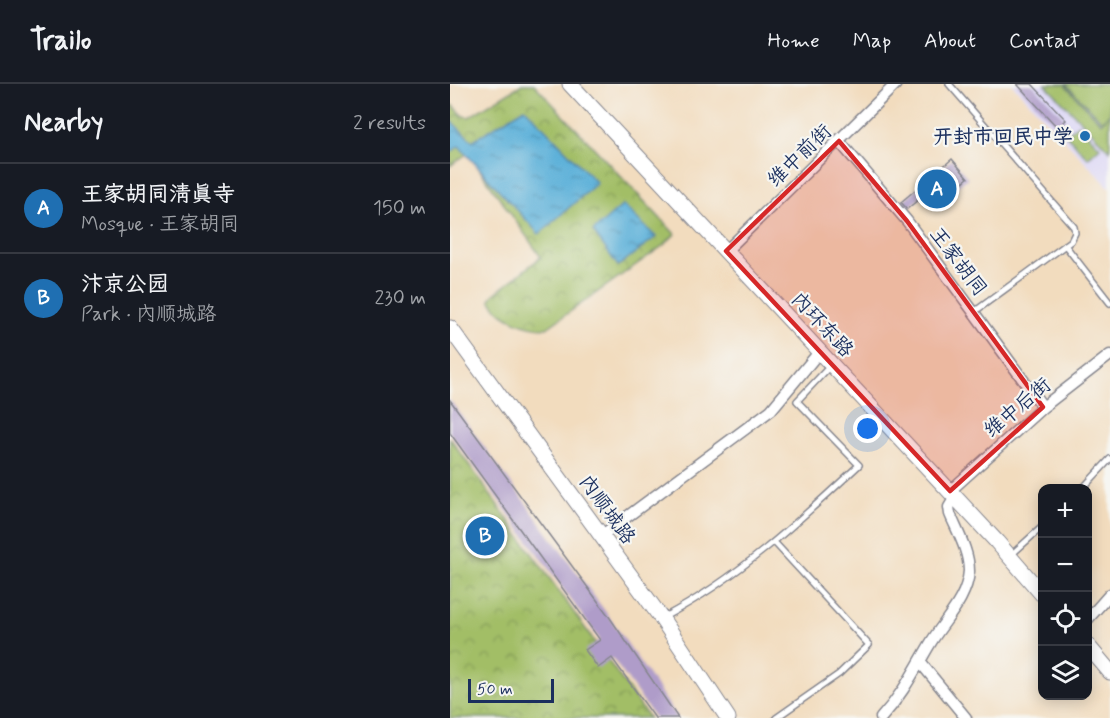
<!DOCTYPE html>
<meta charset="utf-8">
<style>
:root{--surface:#171b24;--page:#242831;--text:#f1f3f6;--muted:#9ea1a6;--line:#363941;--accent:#1f6fb2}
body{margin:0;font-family:Mynerve,"LXGW WenKai TC",sans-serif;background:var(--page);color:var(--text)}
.controls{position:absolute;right:18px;bottom:18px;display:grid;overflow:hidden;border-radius:12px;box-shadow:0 3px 15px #0003}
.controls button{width:54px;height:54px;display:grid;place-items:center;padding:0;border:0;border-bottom:2px solid var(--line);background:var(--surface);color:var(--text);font:30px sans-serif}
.scale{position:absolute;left:18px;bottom:15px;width:86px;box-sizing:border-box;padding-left:6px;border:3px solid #1b2f5e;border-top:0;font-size:16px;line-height:21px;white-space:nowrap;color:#1b2f5e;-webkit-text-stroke:4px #f6f6f2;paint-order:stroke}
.you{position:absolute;left:418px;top:345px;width:21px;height:21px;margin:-15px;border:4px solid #fff;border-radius:50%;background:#1a73e8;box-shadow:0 0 0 9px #1a73e833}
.badge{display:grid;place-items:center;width:39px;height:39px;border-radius:50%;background:var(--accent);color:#fff;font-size:20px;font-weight:700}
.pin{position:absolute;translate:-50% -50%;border:3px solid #fff;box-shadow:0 2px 6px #0006}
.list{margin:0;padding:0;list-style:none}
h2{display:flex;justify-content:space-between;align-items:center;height:78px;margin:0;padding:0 24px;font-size:26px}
h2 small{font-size:20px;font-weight:400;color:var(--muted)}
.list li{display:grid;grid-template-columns:39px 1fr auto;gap:18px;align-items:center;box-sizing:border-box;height:90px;padding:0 24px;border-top:2px solid var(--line)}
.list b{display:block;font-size:22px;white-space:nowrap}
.list p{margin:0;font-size:20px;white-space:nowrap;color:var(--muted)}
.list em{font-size:20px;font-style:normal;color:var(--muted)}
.icon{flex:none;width:33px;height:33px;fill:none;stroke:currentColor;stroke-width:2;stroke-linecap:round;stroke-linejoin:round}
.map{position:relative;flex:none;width:660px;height:634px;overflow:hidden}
header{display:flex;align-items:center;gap:36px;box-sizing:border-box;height:84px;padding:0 30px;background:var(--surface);border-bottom:2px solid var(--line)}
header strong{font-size:28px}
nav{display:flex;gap:33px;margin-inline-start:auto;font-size:21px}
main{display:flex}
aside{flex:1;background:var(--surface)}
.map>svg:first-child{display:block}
</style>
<header>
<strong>Trailo</strong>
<nav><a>Home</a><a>Map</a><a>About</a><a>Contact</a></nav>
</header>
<main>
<aside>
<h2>Nearby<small>2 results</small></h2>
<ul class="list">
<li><span class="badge">A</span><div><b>王家胡同清真寺</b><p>Mosque · 王家胡同</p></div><em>150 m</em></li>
<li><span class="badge">B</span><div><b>汴京公园</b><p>Park · 内顺城路</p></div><em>230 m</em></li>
</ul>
</aside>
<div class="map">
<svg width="660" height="634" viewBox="0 0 660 634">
<defs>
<pattern id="park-crowns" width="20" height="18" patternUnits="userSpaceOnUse" patternTransform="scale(1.5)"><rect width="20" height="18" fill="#a2be66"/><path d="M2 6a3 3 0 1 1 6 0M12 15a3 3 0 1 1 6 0" fill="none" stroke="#839b57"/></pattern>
<pattern id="water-ripples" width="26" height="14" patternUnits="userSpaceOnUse" patternTransform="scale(1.5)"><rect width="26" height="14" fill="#5db1d9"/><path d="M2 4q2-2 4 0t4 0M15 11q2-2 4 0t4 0" fill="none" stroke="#4c90b3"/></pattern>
</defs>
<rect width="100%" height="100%" fill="#f6f6f2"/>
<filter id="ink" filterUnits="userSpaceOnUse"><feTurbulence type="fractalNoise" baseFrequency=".0167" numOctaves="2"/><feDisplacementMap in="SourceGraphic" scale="12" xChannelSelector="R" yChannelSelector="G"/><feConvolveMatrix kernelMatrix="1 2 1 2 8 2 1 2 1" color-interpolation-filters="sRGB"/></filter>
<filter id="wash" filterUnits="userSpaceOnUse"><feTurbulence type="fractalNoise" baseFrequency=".008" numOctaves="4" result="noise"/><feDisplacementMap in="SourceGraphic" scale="24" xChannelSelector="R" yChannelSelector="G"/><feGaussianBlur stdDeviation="1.35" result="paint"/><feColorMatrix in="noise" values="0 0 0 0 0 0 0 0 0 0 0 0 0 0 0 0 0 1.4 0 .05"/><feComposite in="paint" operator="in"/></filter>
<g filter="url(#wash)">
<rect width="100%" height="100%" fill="#f2dcbe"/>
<path fill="#dcd6f6" d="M562,0H660V104Z"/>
<path fill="url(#park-crowns)" stroke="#5e7662" stroke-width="1.5" d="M72,0H84L225,150L214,161L97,244C76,244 52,235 40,216L43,211L91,173L18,69L0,82V19L13,32L19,33Z
M0,354L199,634H0Z"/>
<path fill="#a2be66" stroke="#5e7662" stroke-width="1.5" d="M595,0H614L651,39L660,30V67Z
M616,0H660V29L652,37Z
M628,40L650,63L638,74L616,51Z"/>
<path fill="url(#water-ripples)" stroke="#3c709c" stroke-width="1.5" d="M75,24L147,99L89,150L9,62L0,69V36L22,57Z
M173,121L206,153L168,182L143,147Z"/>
<g id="blocks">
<path fill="#af9cc9" d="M567,0H582L616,36L608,44Z
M502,75L518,94L494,113L485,102L457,125L451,118Z
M0,316L158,531L228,634H205L162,574L148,584L135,566L150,556L0,349Z"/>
</g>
</g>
<g filter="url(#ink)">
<use href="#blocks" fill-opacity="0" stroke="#86868e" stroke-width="1.5"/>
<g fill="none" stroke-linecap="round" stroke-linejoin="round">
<g stroke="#86868e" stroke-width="8">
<path id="lane" d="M499,0L624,143L625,149L621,157L524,228
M615,161L660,219
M633,404L660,375
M325,459L419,561L389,590L326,634
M561,471L592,443
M214,533C288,494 348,438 409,381L347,317L381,281"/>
</g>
<g stroke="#86868e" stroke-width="13">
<path id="street" d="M389,57L457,137L593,323
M276,167L446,0
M500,407L593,323L660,271
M151,452L321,326L370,267
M638,535L660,510
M470,578L516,634
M431,634C453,610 464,587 480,560C494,536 517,516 519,487C519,467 507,447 500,430L499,423L505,413"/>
</g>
<g stroke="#86868e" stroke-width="17">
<path id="secondary" d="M120,0L547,458L592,510
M0,244L212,535L278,634
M638,562L660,588"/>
</g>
<use href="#lane" stroke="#fff" stroke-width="5"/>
<use href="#street" stroke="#fff" stroke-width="10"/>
<use href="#secondary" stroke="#fff" stroke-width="15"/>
</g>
</g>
<path fill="#d62828" fill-opacity="0.2" stroke="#d62828" stroke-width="4.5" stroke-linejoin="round" d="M389,57L457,137L593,323L500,407L276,167Z"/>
<circle fill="#1f6fb2" stroke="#f6f6f2" stroke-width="2" cx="635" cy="52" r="6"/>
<g text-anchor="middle" stroke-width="4.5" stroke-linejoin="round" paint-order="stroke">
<g font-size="20" font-weight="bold" fill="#1b2f5e" stroke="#f6f6f2" text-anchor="end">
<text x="623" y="59">开封市回民中学</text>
</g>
<g font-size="20" fill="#1b2f5e" stroke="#f6f6f2">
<text transform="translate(349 71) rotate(-44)" y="7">维中前街</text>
<text transform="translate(509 177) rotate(53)" y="7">王家胡同</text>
<text transform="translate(373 240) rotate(47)" y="7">内环东路</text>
<text transform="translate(567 323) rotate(-40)" y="7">维中后街</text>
<text transform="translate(158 425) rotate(54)" y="7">内顺城路</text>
</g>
</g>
</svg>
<div class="controls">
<button>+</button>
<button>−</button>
<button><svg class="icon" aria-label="locate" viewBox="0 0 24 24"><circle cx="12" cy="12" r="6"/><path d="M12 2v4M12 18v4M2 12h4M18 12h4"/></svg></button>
<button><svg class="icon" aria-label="layers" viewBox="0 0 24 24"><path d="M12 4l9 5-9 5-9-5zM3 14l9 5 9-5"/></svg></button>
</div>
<div class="scale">50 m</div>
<div class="you"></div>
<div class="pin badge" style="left:487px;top:105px">A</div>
<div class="pin badge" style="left:35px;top:452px">B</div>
</div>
</main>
